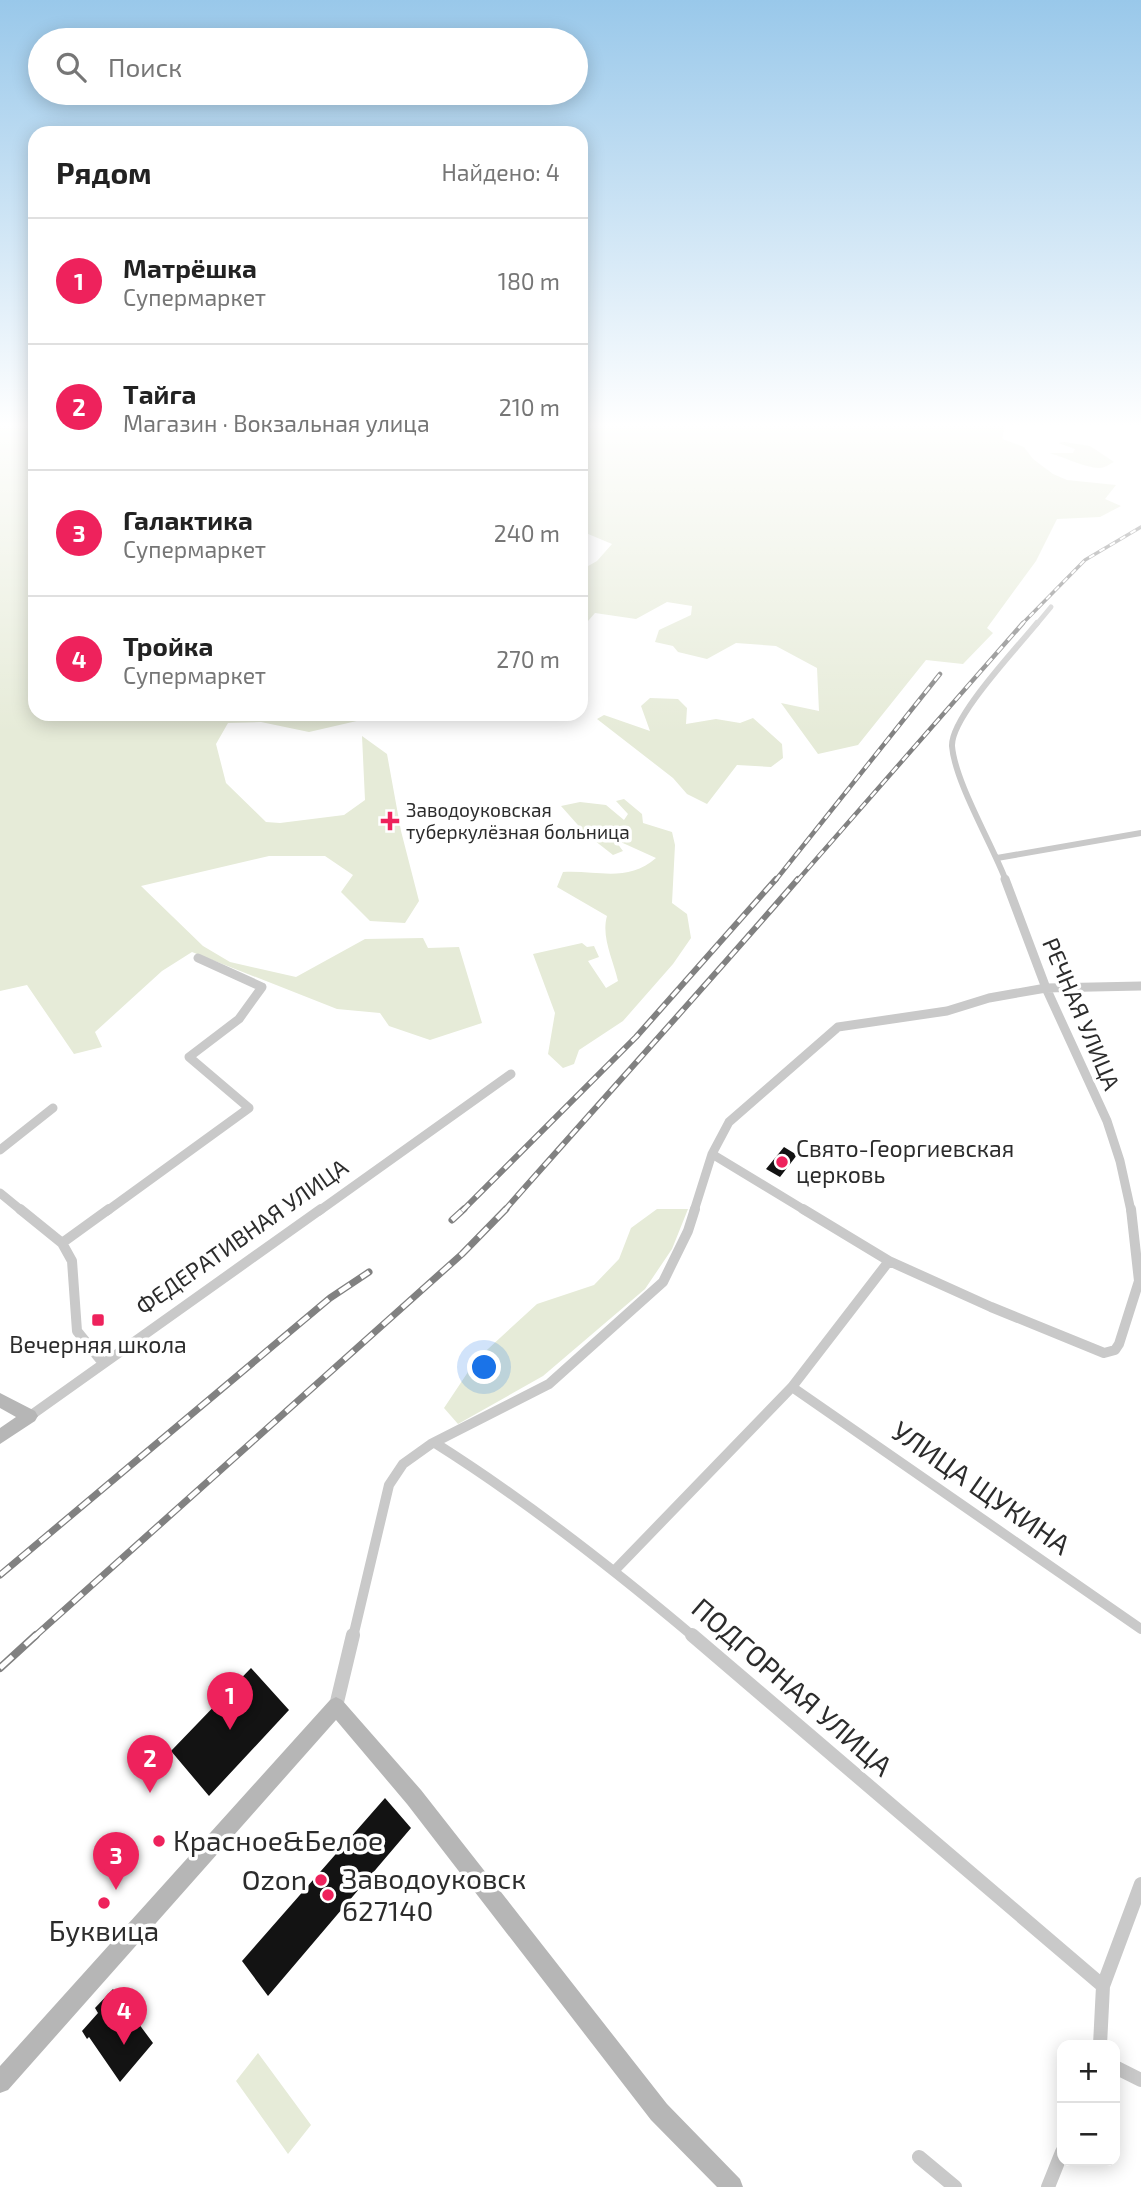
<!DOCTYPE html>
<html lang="ru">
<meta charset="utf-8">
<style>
:root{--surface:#fff;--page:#f2f2f2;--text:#222;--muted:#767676;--line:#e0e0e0;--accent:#ee225c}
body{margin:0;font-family:"Exo 2",sans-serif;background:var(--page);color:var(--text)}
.controls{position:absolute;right:21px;bottom:21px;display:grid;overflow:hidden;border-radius:14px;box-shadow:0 4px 18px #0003}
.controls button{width:63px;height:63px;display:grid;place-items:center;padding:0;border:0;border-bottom:2px solid var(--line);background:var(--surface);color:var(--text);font:35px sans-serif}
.you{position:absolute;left:485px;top:1368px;width:24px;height:24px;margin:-18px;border:5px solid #fff;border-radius:50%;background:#1a73e8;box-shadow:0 0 0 10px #1a73e833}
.badge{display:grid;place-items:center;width:46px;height:46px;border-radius:50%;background:var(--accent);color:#fff;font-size:23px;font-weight:700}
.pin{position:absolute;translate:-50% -58px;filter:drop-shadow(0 2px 4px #0008)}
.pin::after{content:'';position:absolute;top:37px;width:24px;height:21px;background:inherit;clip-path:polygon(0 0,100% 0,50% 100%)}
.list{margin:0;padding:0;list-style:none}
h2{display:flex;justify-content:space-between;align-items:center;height:91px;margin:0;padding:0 28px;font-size:30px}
h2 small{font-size:23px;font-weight:400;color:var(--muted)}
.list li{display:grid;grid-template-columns:46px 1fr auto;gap:21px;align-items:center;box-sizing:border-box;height:126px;padding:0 28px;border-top:2px solid var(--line)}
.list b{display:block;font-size:26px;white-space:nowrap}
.list p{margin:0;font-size:23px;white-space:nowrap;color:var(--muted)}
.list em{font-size:23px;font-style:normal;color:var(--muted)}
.icon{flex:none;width:38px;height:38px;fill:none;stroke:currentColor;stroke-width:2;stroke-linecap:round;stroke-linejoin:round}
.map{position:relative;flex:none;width:1141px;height:2187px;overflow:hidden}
.search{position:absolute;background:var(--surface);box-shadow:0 4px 18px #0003;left:28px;top:28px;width:560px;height:77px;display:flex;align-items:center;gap:18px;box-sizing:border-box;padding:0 24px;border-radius:38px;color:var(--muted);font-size:26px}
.panel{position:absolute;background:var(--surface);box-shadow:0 4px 18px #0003;left:28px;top:126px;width:560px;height:595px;border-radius:21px}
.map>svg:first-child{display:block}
</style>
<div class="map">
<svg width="1141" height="2187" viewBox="0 0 1141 2187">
<rect width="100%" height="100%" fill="#fff"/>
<path fill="#e6ebd8" d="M0,426H35V714H359L361,720L309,732L261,722L228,723L216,744L226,783L266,822L280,823L344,815L365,800L362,736L387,754L401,831L419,901L405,923L370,921L341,892L353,875L325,856H269L141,886L203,946L230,962L296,977L365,939L423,938L428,948L459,947L482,1023L430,1040L389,1026L380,1013L337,1009L192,952L162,971L95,1032L102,1047L74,1054L27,985L0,991Z
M581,426H1005L1002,439L1024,447L1033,459L1053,474L1067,480L1116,485L1105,499L1121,506L1100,517L1057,519L1036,561L987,628L993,633L963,664L926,660L858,745L818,754L781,703L819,711L817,668L776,646L736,643L707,659L678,652L673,646L655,642L659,630L691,615L692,606L667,602L636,619L595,613L581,629V570L597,561L612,544L581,531Z
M1064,442L1090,446L1114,462C1111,463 1108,466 1104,467C1094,472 1062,456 1049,453H1073L1075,449L1058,443Z
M650,698L678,699L687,708L686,724L716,719L740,723L753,718L782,744L783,758L771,767L737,765L707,804L687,794L673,778L597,719L604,715L650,731L641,706Z
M624,799L642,814L643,823L672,832L675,845L672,903L687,914L691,938L673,964L623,1021L579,1050L574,1064L563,1068L548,1054L555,1013L533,954L582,943L587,947L594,946L599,957L588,961L606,988L618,981C613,959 601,937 607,916L557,887L563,872C597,870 628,883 656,858L614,839L623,851L613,855L585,833L561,806L580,802L606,805L624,820L628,814L616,801Z
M657,1209H688L672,1249L645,1289L543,1376L458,1424L444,1408L476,1360L537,1304L594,1285L619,1259L631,1228Z
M258,2053L311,2125L288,2154L236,2081Z"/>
<path fill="#131313" d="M784,1147L797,1155L780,1177L766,1169Z
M251,1668L289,1710L209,1796L171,1751Z
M385,1798L411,1828L268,1996L242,1961Z
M113,1989L153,2043L120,2082L89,2037L87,2039L82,2031L98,2013L95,2008Z"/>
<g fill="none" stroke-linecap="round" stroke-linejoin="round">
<path stroke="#c9c9c9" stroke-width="5" d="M1036,625L1051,607"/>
<path stroke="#c9c9c9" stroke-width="6" d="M997,858L1141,833
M1006,881C992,844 955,782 952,746C951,717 1018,647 1037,623"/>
<path stroke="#c9c9c9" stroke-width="9" d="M1005,879L1046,988L1107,1121L1120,1161L1131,1211
M0,1150L53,1108
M712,1154L806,1211
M0,1193L22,1211
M107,1211L249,1108L189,1057L239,1019L262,987L198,958
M319,1211L511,1074
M694,1211L712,1154L729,1122L838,1027L947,1011L989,998L1046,988L1141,986"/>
<path stroke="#c9c9c9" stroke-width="10" d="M20,1209L62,1243
M803,1209L889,1261L991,1307L1104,1353L1115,1350L1119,1344L1139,1281L1131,1209
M103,1363L77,1331L72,1261L62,1243L109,1209
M792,1387L1141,1629
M30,1416L321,1209
M435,1443C527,1501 611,1567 694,1637
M615,1570L792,1387L889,1261
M353,1637L389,1485L403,1464L431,1444L549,1384L663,1282L688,1231L695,1209"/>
<path stroke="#c9c9c9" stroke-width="14" d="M692,1635L1103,1986
M336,1706L353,1635
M1100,2045L1103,1986L1141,1884
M1115,2067L1141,2080
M919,2157L955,2187
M1048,2187L1062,2152"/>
<path fill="#b6b6b6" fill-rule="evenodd" d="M0,1393L35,1411L38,1416L35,1421L0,1444V1428L16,1417L0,1408Z
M336,1697L342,1700L421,1790L667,2104L740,2179L743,2187H717L651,2120L407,1804L336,1720L8,2090L0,2093V2066L330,1700Z"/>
<g stroke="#818181" stroke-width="3.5">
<path id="rail-far4" d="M1021,625L1085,560L1141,527"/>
</g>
<g stroke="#818181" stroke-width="4.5">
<path id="rail-far3" d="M775,881L940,674
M797,881L1023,623"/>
</g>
<g stroke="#818181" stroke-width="6">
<path id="rail-far2" d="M462,1211L636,1037L776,879
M504,1211C602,1100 701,991 798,879"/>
</g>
<g stroke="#818181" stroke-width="7">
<path id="rail-far1" d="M452,1220L464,1209
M0,1575L330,1298L369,1272
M34,1637L462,1254L506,1209"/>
</g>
<g stroke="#818181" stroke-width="8">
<path id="rail" d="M0,1668L36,1635"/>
</g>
<use href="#rail-far4" stroke="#fff" stroke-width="2" stroke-dasharray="6" stroke-linecap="butt"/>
<use href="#rail-far3" stroke="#fff" stroke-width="2.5" stroke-dasharray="8" stroke-linecap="butt"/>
<use href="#rail-far2" stroke="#fff" stroke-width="3.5" stroke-dasharray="10" stroke-linecap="butt"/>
<use href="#rail-far1" stroke="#fff" stroke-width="4.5" stroke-dasharray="13" stroke-linecap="butt"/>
<use href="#rail" stroke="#fff" stroke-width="5" stroke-dasharray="17" stroke-linecap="butt"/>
</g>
<linearGradient id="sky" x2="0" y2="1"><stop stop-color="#99c8ea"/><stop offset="0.58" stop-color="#fff"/><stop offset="1" stop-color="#fff" stop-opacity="0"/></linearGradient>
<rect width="1141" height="733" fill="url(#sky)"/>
<g fill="#ee225c" stroke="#fff" stroke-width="2.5">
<path d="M386.5 810.5h7v7h7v7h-7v7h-7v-7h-7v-7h7z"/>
<circle cx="782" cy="1162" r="7"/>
<rect x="91" y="1313" width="14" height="14" rx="3.5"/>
<circle cx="159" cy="1841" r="7"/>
<circle cx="321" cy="1880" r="7"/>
<circle cx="328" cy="1895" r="7"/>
<circle cx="104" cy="1903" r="7"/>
</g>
<g text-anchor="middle" stroke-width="7" stroke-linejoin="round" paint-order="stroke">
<g font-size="19" fill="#2c2c2c" stroke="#fff" text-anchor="start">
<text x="406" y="817">Заводоуковская<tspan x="406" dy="22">туберкулёзная больница</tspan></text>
</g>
<g font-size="23" fill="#2c2c2c" stroke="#fff">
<text transform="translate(1081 1014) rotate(67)" y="8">РЕЧНАЯ УЛИЦА</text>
<text transform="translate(242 1237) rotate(-35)" y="8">ФЕДЕРАТИВНАЯ УЛИЦА</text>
</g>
<g font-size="23" fill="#2c2c2c" stroke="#fff" text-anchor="start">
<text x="796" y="1157">Свято-Георгиевская<tspan x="796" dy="26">церковь</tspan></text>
<text x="98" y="1353" text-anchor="middle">Вечерняя школа</text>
</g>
<g font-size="28" fill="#2c2c2c" stroke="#fff">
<text transform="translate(981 1488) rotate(35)" y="10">УЛИЦА ЩУКИНА</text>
<text transform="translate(792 1687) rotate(41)" y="10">ПОДГОРНАЯ УЛИЦА</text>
</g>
<g font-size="28" fill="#2c2c2c" stroke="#fff" text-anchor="start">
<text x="173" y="1851">Красное&amp;Белое</text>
<text x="342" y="1889">Заводоуковск<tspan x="342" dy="32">627140</tspan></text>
<text x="307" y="1890" text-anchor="end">Ozon</text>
<text x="104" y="1941" text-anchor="middle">Буквица</text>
</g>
</g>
</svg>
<div class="controls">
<button>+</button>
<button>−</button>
</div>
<div class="you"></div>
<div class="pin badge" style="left:230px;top:1730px">1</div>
<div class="pin badge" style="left:150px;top:1793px">2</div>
<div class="pin badge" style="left:116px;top:1890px">3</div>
<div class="pin badge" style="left:124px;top:2045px">4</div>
<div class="search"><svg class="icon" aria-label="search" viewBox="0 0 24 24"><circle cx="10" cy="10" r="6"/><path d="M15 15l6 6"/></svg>Поиск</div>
<section class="panel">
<h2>Рядом<small>Найдено: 4</small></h2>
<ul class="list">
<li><span class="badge">1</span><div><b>Матрёшка</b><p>Супермаркет</p></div><em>180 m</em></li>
<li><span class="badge">2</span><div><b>Тайга</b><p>Магазин · Вокзальная улица</p></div><em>210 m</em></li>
<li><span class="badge">3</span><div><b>Галактика</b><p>Супермаркет</p></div><em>240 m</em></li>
<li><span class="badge">4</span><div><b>Тройка</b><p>Супермаркет</p></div><em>270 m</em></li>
</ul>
</section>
</div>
